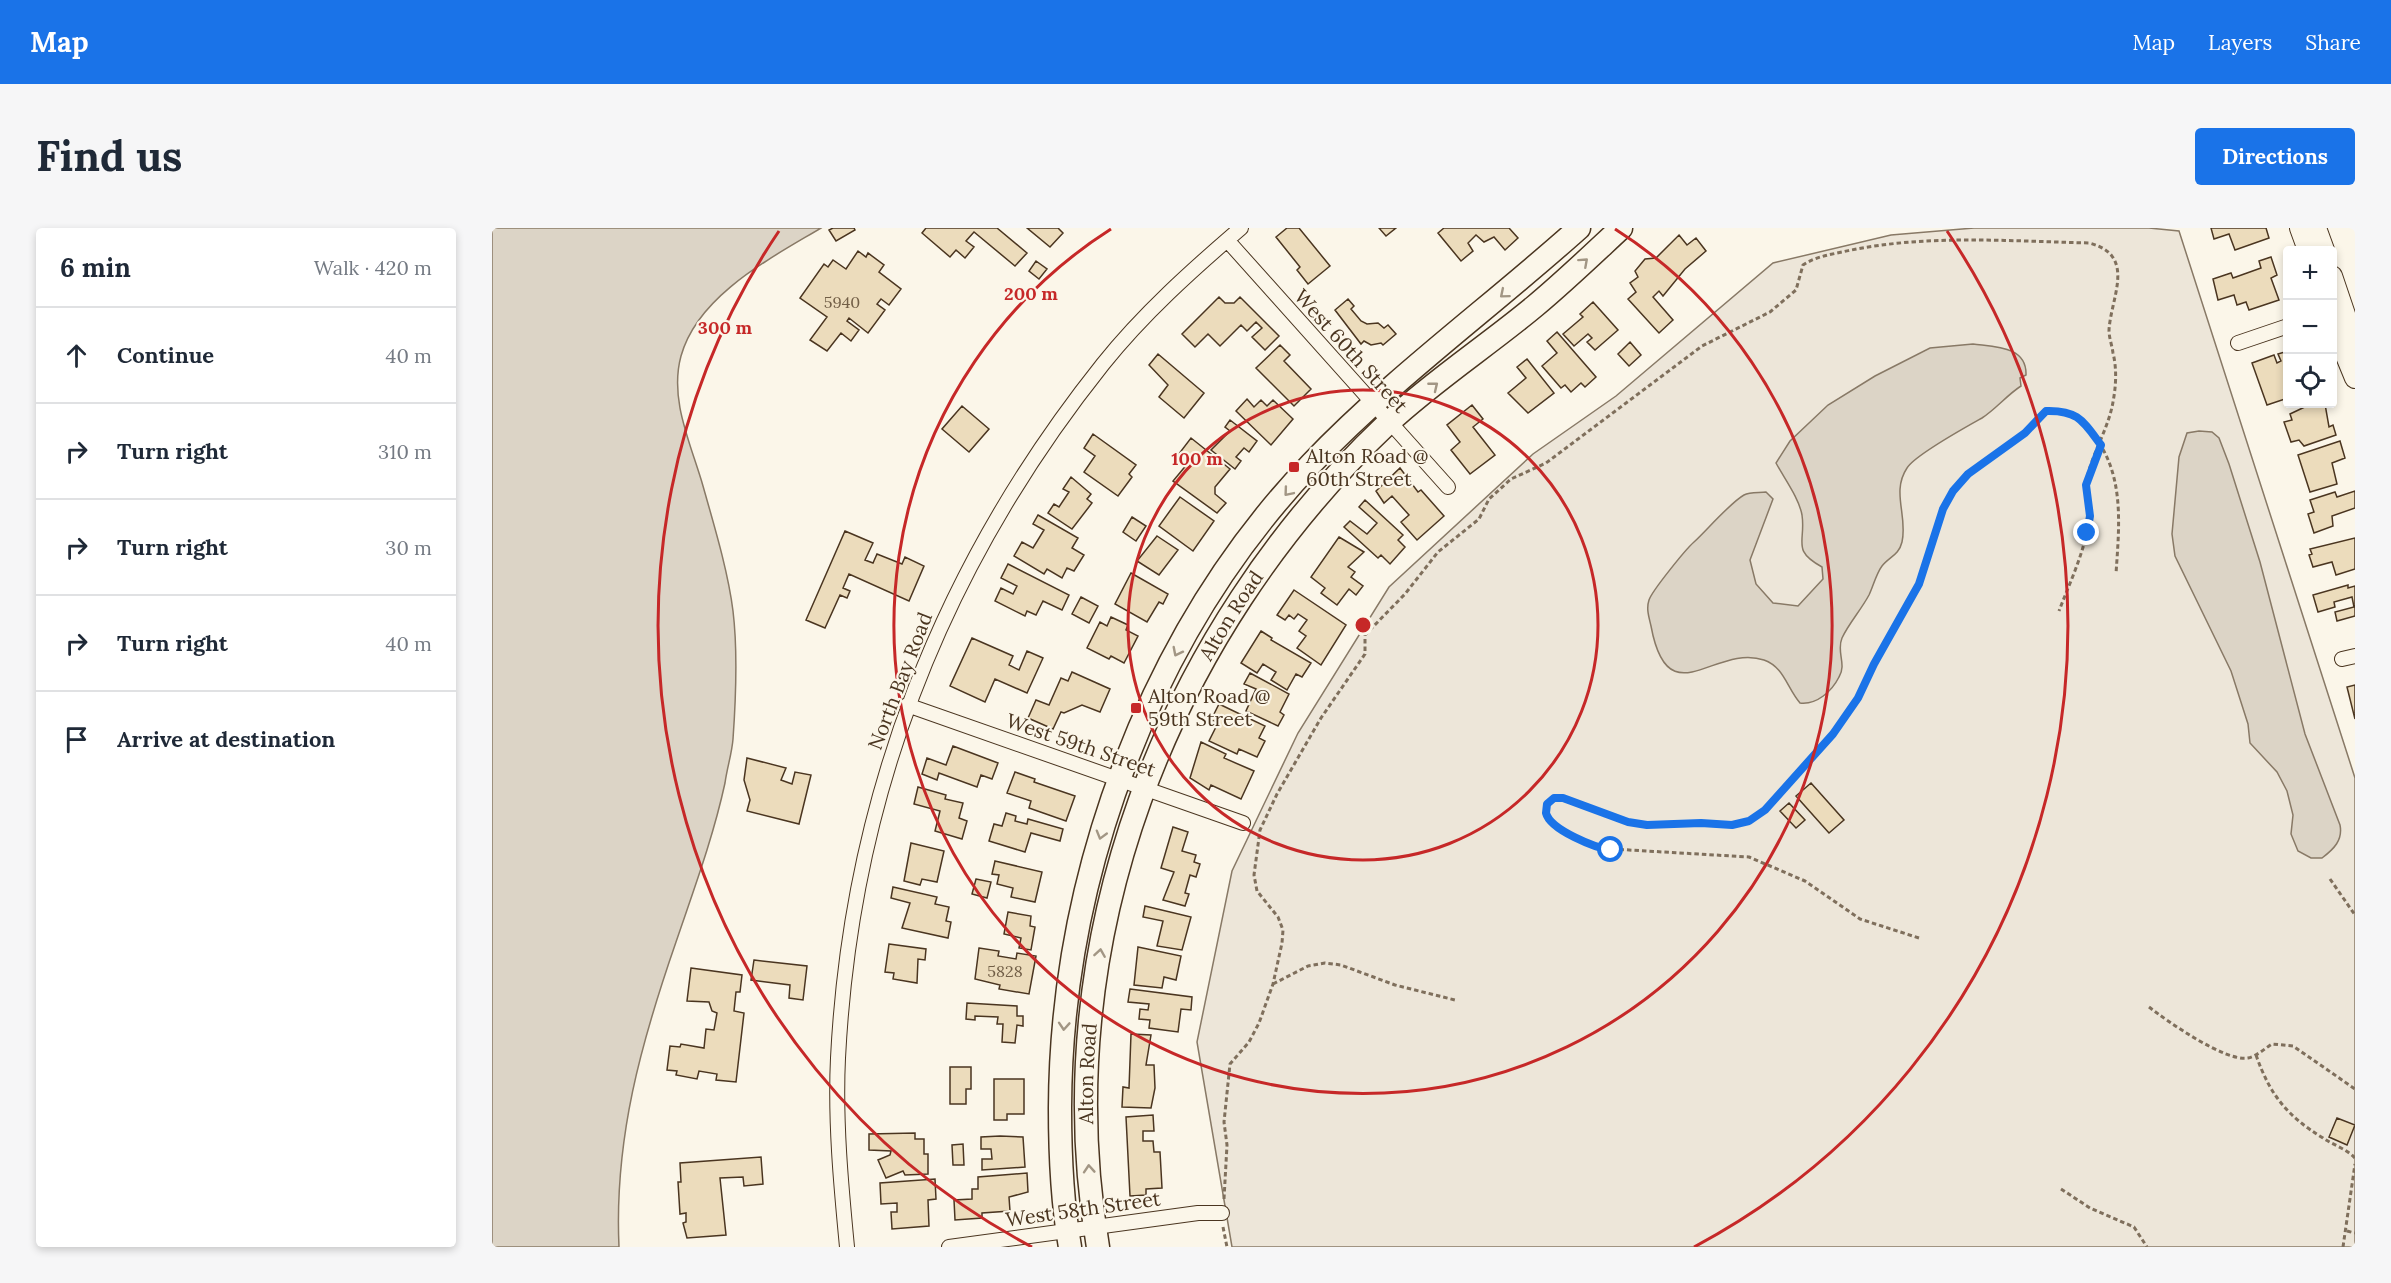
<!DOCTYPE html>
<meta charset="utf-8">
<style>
:root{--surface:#fff;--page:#f6f6f7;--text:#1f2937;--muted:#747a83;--line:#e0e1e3;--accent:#1a73e8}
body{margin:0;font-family:Lora,serif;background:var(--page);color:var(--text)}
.controls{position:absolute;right:18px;top:18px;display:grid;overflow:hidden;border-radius:6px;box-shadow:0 3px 9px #0003}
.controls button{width:54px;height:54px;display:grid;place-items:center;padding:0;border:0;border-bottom:2px solid var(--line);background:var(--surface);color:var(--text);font:30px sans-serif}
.stop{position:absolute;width:18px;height:18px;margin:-14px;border:4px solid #1a73e8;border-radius:50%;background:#fff}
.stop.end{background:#1a73e8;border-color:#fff;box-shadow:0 2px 6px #0008}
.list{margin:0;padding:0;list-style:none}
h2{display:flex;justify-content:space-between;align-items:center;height:78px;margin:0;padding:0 24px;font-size:26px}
h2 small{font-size:20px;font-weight:400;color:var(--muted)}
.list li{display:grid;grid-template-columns:39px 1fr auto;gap:18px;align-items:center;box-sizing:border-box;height:96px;padding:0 24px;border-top:2px solid var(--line)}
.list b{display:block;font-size:22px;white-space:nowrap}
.list em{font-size:20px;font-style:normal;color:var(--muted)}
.icon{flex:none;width:33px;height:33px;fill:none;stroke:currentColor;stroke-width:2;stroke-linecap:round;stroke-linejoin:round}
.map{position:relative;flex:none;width:1863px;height:1019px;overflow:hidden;border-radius:6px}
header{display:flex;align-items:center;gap:36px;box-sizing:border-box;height:84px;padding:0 30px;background:var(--accent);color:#fff}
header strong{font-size:28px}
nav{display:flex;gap:33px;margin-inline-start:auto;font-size:21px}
.intro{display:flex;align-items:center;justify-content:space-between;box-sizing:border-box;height:144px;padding:0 36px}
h1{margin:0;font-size:42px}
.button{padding:15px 27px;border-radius:6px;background:var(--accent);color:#fff;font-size:21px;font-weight:700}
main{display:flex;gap:36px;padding:0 36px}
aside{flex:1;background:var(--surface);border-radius:6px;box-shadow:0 3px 9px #0003}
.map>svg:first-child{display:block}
</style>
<header>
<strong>Map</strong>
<nav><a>Map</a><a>Layers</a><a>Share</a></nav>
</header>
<div class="intro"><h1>Find us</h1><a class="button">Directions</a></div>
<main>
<aside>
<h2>6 min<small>Walk · 420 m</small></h2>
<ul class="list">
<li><svg class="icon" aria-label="ahead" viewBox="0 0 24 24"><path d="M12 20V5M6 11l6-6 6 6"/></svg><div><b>Continue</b></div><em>40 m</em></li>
<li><svg class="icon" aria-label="right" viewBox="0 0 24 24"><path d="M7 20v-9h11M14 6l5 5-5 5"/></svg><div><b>Turn right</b></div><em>310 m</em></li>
<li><svg class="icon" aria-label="right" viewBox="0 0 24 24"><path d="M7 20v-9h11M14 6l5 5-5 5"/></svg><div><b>Turn right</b></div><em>30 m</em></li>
<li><svg class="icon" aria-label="right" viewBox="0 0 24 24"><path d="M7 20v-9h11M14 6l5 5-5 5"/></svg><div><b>Turn right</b></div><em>40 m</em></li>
<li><svg class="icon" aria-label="arrive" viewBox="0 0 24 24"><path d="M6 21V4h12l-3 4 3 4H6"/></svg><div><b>Arrive at destination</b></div></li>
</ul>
</aside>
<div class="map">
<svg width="1863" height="1019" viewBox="0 0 1863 1019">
<rect width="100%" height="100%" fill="#fbf6e9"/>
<path fill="#ede6d9" stroke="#887966" stroke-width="1.5" d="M1482,0H1657L1687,3L1863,550V1019H740L705,814L740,643L806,505L897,359L1041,226L1124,168L1281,35L1399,7Z"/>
<path fill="#dcd4c6" stroke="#887966" stroke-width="1.5" d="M0,0H329C279,30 206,67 189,128C177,172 199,216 211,258C222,297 236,343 241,383C246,424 244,469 241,511C240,525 235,540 233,555C221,610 202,661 184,714C149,815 122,911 127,1019H0Z
M1481,116C1503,119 1535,118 1534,147L1528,150L1529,158C1515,167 1504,181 1490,190C1474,199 1423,227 1415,240C1399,264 1416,288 1410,314C1407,327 1397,329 1390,338C1384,346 1381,359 1377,367C1369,382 1357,395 1350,410C1344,424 1355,436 1347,449C1340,463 1325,477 1308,475C1295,460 1292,439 1272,432C1223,415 1176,490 1159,398C1157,389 1154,381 1157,372C1160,363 1193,322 1202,314C1214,303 1239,274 1252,267C1258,264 1268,265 1274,264L1281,271L1258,332L1264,356L1281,375L1306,378L1331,351L1330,339C1299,322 1314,314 1310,287C1307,270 1292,250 1284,235L1298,213L1336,177L1383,148L1438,120Z
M1707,203L1720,204L1727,210L1737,236L1768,334L1813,506L1848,597C1851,612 1842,621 1830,630H1819L1806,623L1799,606L1801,587L1795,563L1785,544L1758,515L1756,496L1739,443L1683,328L1680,306L1687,229L1695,205Z"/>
<path fill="#ecdcbc" stroke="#4a3520" stroke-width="1.5" d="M341,0H362L363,2L344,13L337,2Z
M434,0H505L535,25L523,38L482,4L474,13L482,19L473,30L464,22L458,29L430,5Z
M535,0H566L571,5L558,19Z
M795,0H807L838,38L816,56L805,42L808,39L784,9Z
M887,0H904L894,8Z
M952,0H1017L1026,10L1013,22L1002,9L992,14L984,7L976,15L981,23L969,33L946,5Z
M1719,0H1774L1777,10L1743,22L1737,6L1722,11Z
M1187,7L1195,17L1204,10L1214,23L1193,41L1171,68L1167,63L1161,69L1181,92L1167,105L1136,71L1144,64L1138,55L1146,49L1143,43L1153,31L1164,30Z
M366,23L374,29L376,25L392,37L387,44L409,61L397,77L389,71L385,76L393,82L376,105L357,90L355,93L367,102L359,113L349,105L335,123L318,112L335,89L308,70L332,36L336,39L341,32L354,41Z
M1779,29L1785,47L1779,50L1787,72L1757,82L1754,74L1745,77L1742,67L1726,72L1721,51L1739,45L1741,50L1769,40L1767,33Z
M544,33L555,41L547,51L537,43Z
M727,69L733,75H742L748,69L787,108L773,122L760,109L770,100L764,94L755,103L749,97L728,118L716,106L703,119L690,106Z
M856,71L862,78L859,81L869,93L875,96L886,95L892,100L896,97L904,106L891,117L889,115L879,117L872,113L869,116L843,82Z
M1101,74L1126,102L1103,122L1095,114L1100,110L1096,106L1082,118L1071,106L1091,89L1088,86Z
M1065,104L1104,149L1093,159L1089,155L1079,164L1073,157L1069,160L1050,138L1065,125L1055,113Z
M1138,114L1149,127L1137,138L1126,126Z
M788,117L798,127L792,133L819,161L802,178L764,140Z
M1796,123V170L1775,177L1760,135L1782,127L1785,135L1789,133L1786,126Z
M666,126L712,165L692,190L667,169L676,157L657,137Z
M1035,131L1062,165L1036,185L1016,165L1034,150L1025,139Z
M755,171L762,179L769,172L775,178L781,172L801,191L779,217L744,183Z
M1819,176H1833L1837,199L1841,197L1844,207L1812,218L1807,212L1799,214L1792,194L1800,192L1798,186Z
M980,177L991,191L981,199L1003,227L978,246L959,222L968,214L955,197Z
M470,178L497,201L477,224L450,201Z
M738,192L765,213L757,224L752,220L744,229L749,233L743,241L719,222L738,203L733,199Z
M601,206L644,237L637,246L640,249L626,268L592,244L603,228L592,220Z
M699,210L738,241L723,259V266L734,275L725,285L681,253L696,235L686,227Z
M1848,213L1853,230L1840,235L1845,256L1818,264L1806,227Z
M908,240L926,264L929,262L952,288L925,312L909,294L917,287L900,268L892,275L884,263Z
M579,249L599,266L595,271L600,275L580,301L556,285L562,276L567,279L577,264L571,261Z
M1863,263V280L1840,288L1841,298L1822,305L1816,286L1822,284L1818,272L1843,264L1845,269Z
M688,269L722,293L701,323L667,298Z
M873,272L911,307L906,312L913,319L898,336L889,327L886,330L852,299L858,293L875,306L885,295L867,279Z
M546,287L586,310L580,320L592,327L582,343L575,340L570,350L555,341L552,346L522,328L530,314L541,320L552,302L541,296Z
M640,289L654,298L644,313L631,304Z
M353,303L381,315L373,332L381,335L385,326L410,336L413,329L432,338L417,373L357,346L351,360L358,363L355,370L348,367L333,400L314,392Z
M665,308L686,322L667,347L645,333Z
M847,309L872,324L856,339L863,344L859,349L871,358L864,367L857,361L845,377L829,365L833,360L819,349Z
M1863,310V341L1844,347L1840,334L1821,339L1817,327L1820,326L1818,321Z
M516,336L577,367L570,382L551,373L544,387L535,383L533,388L503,373L509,360L521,366L525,358L509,350Z
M639,345L676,366L671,376L667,374L655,394L623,376Z
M1856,357V360L1863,358V388L1845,393L1843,384L1862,379L1860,369L1842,374L1843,379L1826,384L1821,367Z
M802,362L854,397L829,437L805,420L814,408L807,403L815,392L806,386L802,391L797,387L793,392L785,387Z
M589,369L606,378L597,395L580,386Z
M619,389L636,397L634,402L646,408L632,435L619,428L617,431L595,420L608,394L615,398Z
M769,403L780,410L779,412L819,435L810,449L804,446L795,462L779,452L784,444L771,436L765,445L749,435Z
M480,410L521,428L517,437L527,442L535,423L551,430L535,465L503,451L493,474L458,458Z
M580,444L618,461L608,484L590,477L572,485L569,484L561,501L536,490L544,472L557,477L569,450L576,453Z
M758,445L797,466L788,484L792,487L786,498L754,483L764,461L752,456Z
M1863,457V491L1855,459Z
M727,476L773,498L767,510L773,513L765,529L747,521L745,526L717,513L726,495L719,492Z
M709,514L734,526L732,530L762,543L749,571L719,557L717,562L698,550Z
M461,518L506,535L500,551L489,547L485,559L447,545L445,552L430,546L435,530L454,537Z
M255,530L294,540L289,552L300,556L303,544L319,547L307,596L255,583L258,572L252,552Z
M523,544L543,551L542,554L583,568L574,593L537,580L539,573L515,565Z
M1319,555L1352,592L1337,605L1304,568Z
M426,559L454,567L453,571L471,575L467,590L475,593L470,611L443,603L448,583L422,576Z
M1297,575L1313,592L1304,600L1288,583Z
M514,585L524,588L523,593L535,596L536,591L571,601L568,613L539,605L533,624L497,613L502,596L510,598Z
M681,599L696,604L690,623L704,627L702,634L708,636L704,649L698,647L693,665L697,666L693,678L671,672L682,644L669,640Z
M419,615L452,623L445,654L430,651L428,657L412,653Z
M503,633L550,644L543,674L519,669L521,660L505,656L507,647L500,646Z
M484,651L499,654L495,670L480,666Z
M401,659L445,669L443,676L457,679L454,693L459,694L456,710L410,700L418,675L399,670Z
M653,678L699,689L690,722L665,718L671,693L651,689Z
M516,684L539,688L538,698L543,699L539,722L527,720L529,710L512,706Z
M397,716L434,721L433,732L426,731L425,755L401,751L402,745L393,744Z
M646,719L689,728L684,752L672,749L670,760L642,757Z
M487,720L507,723L506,728L524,731L525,725L544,728L537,766L507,761L508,757L483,751Z
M262,732L315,738L311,772L297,770L298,757L259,752Z
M199,740L250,747L248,764H244L242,783L252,785L244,854L224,852L225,846L207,843L205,851L184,847L185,843L175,842L178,818L188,819L189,816L212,820L214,801L222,802L225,785L220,783L217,774L195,773Z
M638,761L700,769L699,782L689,781L686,804L657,800L658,792L647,791L648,781L656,782L657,776L636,774Z
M475,775L525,778V788H531V798L525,797L523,815L510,814L511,796H505L506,789L483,788V792L474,791Z
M639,806L659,807L654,837H662L663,860L659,880L630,879L631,859L637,860Z
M458,839H479V861H474V876H458Z
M502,851H532V886H515V892H502Z
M661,887L662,903H651V913H661L662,924H668L670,960L654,961V967L638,968L634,889Z
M1845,890L1863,897L1855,917L1837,909Z
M423,905V911H432V926H436V946L413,947L411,943L394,950L386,932L398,927L399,923L377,922V906Z
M508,908L531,909L533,939L490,942V931H500L499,921H489V909Z
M471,916L472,937H461L460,917Z
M269,929L271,956L252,958L251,949L228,950L234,1007L195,1010L191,995L194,994V985L188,986L186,954H189L188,935Z
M535,945L536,964L517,969L518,983L490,985V990L463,992L462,972L480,971V961H486V949Z
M443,951L444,971L436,972L437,998L400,1001L399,984H405V975L389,976L388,955Z"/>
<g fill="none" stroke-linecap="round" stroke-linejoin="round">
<g stroke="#4a3520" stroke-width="16">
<path id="street" d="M735,12L956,259
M1746,115L1796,98
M1850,431L1863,428
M415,477L751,595
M355,1019C349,957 343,893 346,830C359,572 449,339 611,136C651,86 700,42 749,0
M457,1019L706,985H730"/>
</g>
<g stroke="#4a3520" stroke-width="22">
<path id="secondary" d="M1808,0L1816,22
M1824,0L1832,22
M1840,48L1863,116
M1840,94L1863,150"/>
</g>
<g stroke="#4a3520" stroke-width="25">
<g id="primary">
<path d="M578,1019C570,974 568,926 568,880C569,648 658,405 819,236C901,150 999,79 1087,0"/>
<path id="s1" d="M606,1019C554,715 674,405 895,196C941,153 995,118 1043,78C1073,53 1101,26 1129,0"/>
</g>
</g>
<path stroke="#7f6f5c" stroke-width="3" stroke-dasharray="4.5 3" stroke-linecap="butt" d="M1838,651L1863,687
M1427,710L1368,691L1313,653L1257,629L1103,620L1058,593L1054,585L1055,576L1062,570H1072L1136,594L1155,597L1209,595L1240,597L1257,593L1273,582L1341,505L1366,470L1382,436L1427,356L1451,281L1460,263L1476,246L1533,205L1554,183C1581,182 1587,187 1603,209C1633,249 1627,299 1624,346
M781,756L816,738L833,735L849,737L903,757L963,772
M1657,779C1675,793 1733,834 1756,830C1765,828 1772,821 1780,816L1801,818L1863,861
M1764,827C1778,867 1795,888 1831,910C1841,917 1855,921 1863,930
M1569,961L1598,980L1642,999L1655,1019
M732,971L735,917L732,894L738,836L757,814L767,795L781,756L790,715L791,702L786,689L765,663L762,647L768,602L785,566L829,490L873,426V407L913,366L946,324L987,291L997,271L1019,251L1054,235L1210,118L1278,84L1304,62L1311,37C1323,29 1336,27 1350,24C1430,6 1515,13 1597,15C1645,27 1619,69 1617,102C1617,110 1620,117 1621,125C1625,141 1624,158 1621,174C1616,203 1598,228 1594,256C1592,268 1598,281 1597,292C1593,323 1578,354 1567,383
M731,999L735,1019
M1855,1003L1863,1005
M1851,1019L1863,936"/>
<use href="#street" stroke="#fbf6e9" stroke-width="14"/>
<use href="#secondary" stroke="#fbf6e9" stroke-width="20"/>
<use href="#primary" stroke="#fbf6e9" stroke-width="22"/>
</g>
<defs><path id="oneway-chevron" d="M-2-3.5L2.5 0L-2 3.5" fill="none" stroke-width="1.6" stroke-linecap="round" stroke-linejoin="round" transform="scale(1.5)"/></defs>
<g stroke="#a29684">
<use href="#oneway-chevron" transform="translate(1092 34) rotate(-42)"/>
<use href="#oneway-chevron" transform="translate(1012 66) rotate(140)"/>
<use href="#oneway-chevron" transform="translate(942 158) rotate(-39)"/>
<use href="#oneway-chevron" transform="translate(796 264) rotate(130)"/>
<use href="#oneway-chevron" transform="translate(685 424) rotate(117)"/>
<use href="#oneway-chevron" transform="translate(609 607) rotate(106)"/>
<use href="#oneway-chevron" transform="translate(608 725) rotate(-81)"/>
<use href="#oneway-chevron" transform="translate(572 798) rotate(94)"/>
<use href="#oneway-chevron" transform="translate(597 941) rotate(-94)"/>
</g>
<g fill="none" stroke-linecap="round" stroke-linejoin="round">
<path stroke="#1a73e8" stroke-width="8" d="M1119,622C1104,620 1058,602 1054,585C1054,585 1055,576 1055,576L1062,570H1071L1136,594L1155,597L1209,595L1240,597L1257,593L1273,582L1341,506L1366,470L1382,436L1427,356L1451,281L1461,263L1476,246L1533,205L1554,183C1586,182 1591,193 1609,217L1594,257L1598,288L1595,305"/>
</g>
<g fill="none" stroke="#c62828" stroke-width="3">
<circle cx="871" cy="397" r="235"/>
<path d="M1123 1A469 469 0 1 1 619 1"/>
<path d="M540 1019A704 704 0 0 1 287 3M1455 3A704 704 0 0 1 1202 1019"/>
</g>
<g fill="#c62828" stroke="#fbf6e9" stroke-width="2">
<rect x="796" y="233" width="12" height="12" rx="3"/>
<rect x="638" y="474" width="12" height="12" rx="3"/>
</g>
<g text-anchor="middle" stroke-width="4.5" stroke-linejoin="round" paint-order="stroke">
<g font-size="16" fill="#725f47">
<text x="350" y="80">5940</text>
<text x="513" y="749">5828</text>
</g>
<g font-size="20" fill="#4a3520" stroke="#fbf6e9">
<text transform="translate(859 123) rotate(48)" y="7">West 60th Street</text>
<text dy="7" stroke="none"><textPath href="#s1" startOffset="660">Alton Road</textPath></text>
<text transform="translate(408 453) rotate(-69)" y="7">North Bay Road</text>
<text transform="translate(589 517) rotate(19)" y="7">West 59th Street</text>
<text dy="7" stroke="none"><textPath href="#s1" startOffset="174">Alton Road</textPath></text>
<text transform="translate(591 981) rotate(-8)" y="7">West 58th Street</text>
</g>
<g font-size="20" fill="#4a3520" stroke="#fbf6e9" text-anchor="start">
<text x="814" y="235">Alton Road @<tspan x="814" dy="23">60th Street</tspan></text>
<text x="656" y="475">Alton Road @<tspan x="656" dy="23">59th Street</tspan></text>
</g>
</g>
<circle cx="871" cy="397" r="9" fill="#c62828" stroke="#fbf6e9" stroke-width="3"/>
<g font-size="18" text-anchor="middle" font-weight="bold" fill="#c62828" stroke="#fbf6e9" stroke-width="4.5" stroke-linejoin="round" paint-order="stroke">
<text x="539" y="72">200 m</text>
<text x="233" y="106">300 m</text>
<text x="705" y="237">100 m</text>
</g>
</svg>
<div class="controls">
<button>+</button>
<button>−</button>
<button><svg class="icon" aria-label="locate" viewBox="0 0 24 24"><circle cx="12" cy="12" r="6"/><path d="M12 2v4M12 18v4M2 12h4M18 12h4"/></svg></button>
</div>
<div class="stop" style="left:1119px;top:622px"></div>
<div class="stop end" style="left:1595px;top:305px"></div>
</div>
</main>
